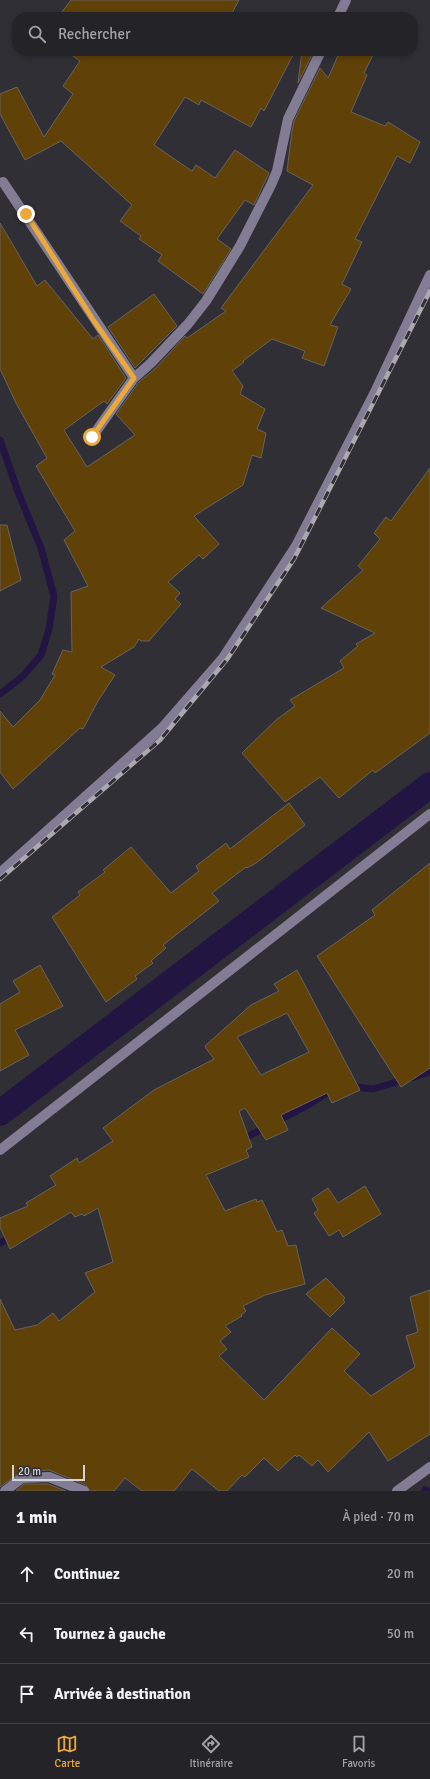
<!DOCTYPE html>
<html lang="fr">
<meta charset="utf-8">
<style>
:root{--surface:#242328;--page:#2c2b30;--text:#f1f3f6;--muted:#a3a4a8;--line:#414045;--accent:#eba93a}
body{margin:0;font-family:Signika,sans-serif;background:var(--page);color:var(--text)}
.scale{position:absolute;left:12px;bottom:10px;width:73px;box-sizing:border-box;padding-left:4px;border:2px solid #d4d3d8;border-top:0;font-size:11px;line-height:14px;white-space:nowrap;color:#d4d3d8;-webkit-text-stroke:3px #302f36;paint-order:stroke}
.stop{position:absolute;width:12px;height:12px;margin:-9px;border:3px solid #eba93a;border-radius:50%;background:#fff}
.stop.end{background:#eba93a;border-color:#fff;box-shadow:0 1px 4px #0008}
.list{margin:0;padding:0;list-style:none}
h2{display:flex;justify-content:space-between;align-items:center;height:52px;margin:0;padding:0 16px;font-size:17px}
h2 small{font-size:13px;font-weight:400;color:var(--muted)}
.list li{display:grid;grid-template-columns:26px 1fr auto;gap:12px;align-items:center;box-sizing:border-box;height:60px;padding:0 16px;border-top:1px solid var(--line)}
.list b{display:block;font-size:15px;white-space:nowrap}
.list em{font-size:13px;font-style:normal;color:var(--muted)}
.icon{flex:none;width:22px;height:22px;fill:none;stroke:currentColor;stroke-width:2;stroke-linecap:round;stroke-linejoin:round}
.map{position:relative;flex:none;width:430px;height:1491px;overflow:hidden}
.search{position:absolute;background:var(--surface);box-shadow:0 2px 6px #0003;left:12px;right:12px;top:12px;height:44px;display:flex;align-items:center;gap:10px;box-sizing:border-box;padding:0 14px;border-radius:16px;color:var(--muted);font-size:15px}
.sheet{height:232px;background:var(--surface)}
nav{display:flex;justify-content:space-around;align-items:center;box-sizing:border-box;height:56px;border-top:1px solid var(--line);background:var(--surface);font-size:11px;color:var(--muted)}
nav a{display:grid;justify-items:center;gap:2px}
nav .on{color:var(--accent)}
.map>svg:first-child{display:block}
</style>
<div class="map">
<svg width="430" height="1491" viewBox="0 0 430 1491">
<rect width="100%" height="100%" fill="#302f36"/>
<g fill="none" stroke-linecap="round" stroke-linejoin="round">
<path stroke="#231541" stroke-width="7" d="M0,440L18,492L41,548L54,596L49,629L41,655L23,676L0,694
M349,1086L373,1089L430,1072
M241,1140L308,1105L333,1089
M0,1243L14,1236
M425,1490L427,1491"/>
<path stroke="#231541" stroke-width="26" d="M0,1113L430,785"/>
</g>
<path fill="#604108" stroke="#68635c" fill-rule="evenodd" d="M71,0H239L230,17H58Z
M66,51H295L264,111L261,108L251,127L201,100L199,105L185,97L154,145L192,171L196,165L215,178L235,150L269,173L254,205L245,200L217,239L231,249L203,294L158,261L162,255L139,239L141,236L120,221L132,205L61,141L25,160L0,114V94L17,87L44,137L73,94L63,86L80,61Z
M302,51H306L311,57L298,83Z
M340,51H375L364,73L367,75L351,112L385,126L388,122L420,142L410,163L397,156L355,239L362,242L342,284L351,289L330,325L338,327L324,366L302,358L305,351L272,339L243,361L244,362L232,371L243,386L240,394L265,409L257,429L266,433L261,458L252,455L243,485L194,516L219,544L203,559L199,555L168,582L180,593L175,599L181,604L149,641H141L139,639L134,647L101,667L115,675L98,701L83,729L80,728L13,789L0,772V711L13,727L40,700L55,675L52,674L63,650L72,652L71,592L88,586L64,540L75,531L36,466L47,458L16,403L0,369V223L37,286L45,280L93,339L98,335L126,378L107,404L104,401L64,430L87,467L135,435L116,414L139,382L156,368L185,336L187,338L226,311L221,308L313,185L287,171L292,131L294,121L320,68L328,78Z
M154,294L177,326L135,368L108,327Z
M430,468V733L375,773L373,770L339,798L320,777L285,802L242,753L276,720L295,706L290,700L344,668L340,661L358,646L356,644L375,633L321,608L363,570L358,566L380,539L374,533L386,517L391,521Z
M0,525H7L21,580L0,591Z
M289,803L305,825L256,863L247,868L246,867L212,893L219,901L163,945L166,948L151,961L153,963L135,976L137,979L106,1002L52,917L80,895L78,892L105,872L103,870L131,847L171,893L199,871L196,866L226,843L230,849Z
M430,863V1068L401,1087L317,956L375,915L372,910Z
M40,965L63,1006L15,1030L29,1055L0,1071V1004L20,992L13,981Z
M297,970L360,1090L332,1103L327,1093L281,1115L288,1130L266,1140L245,1108L239,1111L252,1147L246,1150L249,1157L206,1175L225,1211L256,1199L257,1202L262,1200L277,1232L282,1230L288,1246L296,1245L305,1284L265,1295L243,1306L246,1311L241,1315L242,1316L225,1326L231,1332L220,1341L227,1349L219,1356L264,1400L332,1328L360,1354L344,1371L371,1396L415,1367L406,1336L418,1332L410,1297L430,1290V1434L388,1461L369,1432L328,1472L318,1460L312,1466L299,1455L297,1457L295,1455L278,1471L264,1458L245,1477L242,1475L227,1491H219L192,1469L174,1491H142L125,1478L114,1491H90L86,1485L49,1470L21,1472L0,1487V1299L15,1330L37,1325L53,1313L59,1321L95,1292L85,1273L113,1262L98,1208L84,1216L82,1214L75,1217L71,1212L10,1249L0,1227V1218L28,1206L26,1203L56,1185L50,1176L77,1158L79,1163L113,1141L103,1128L154,1090L214,1059L205,1047L206,1045L251,1005L279,991L274,984ZM287,1013L309,1052L261,1075L237,1037Z
M365,1186L381,1214L343,1237L339,1230L329,1236L314,1213L318,1210L312,1199L328,1188L338,1203Z
M326,1278L345,1298L343,1300L345,1302L330,1317L306,1294Z
M24,1484H48L66,1491H16Z"/>
<g fill="none" stroke-linecap="round" stroke-linejoin="round">
<path stroke="#827d94" stroke-width="10" d="M338,17L346,0
M3,182L134,378
M92,437L134,378L151,363L188,324L206,301L240,246L271,185L277,171L288,119L321,51
M0,873L162,728L223,658L296,546L376,390L430,275
M0,1150L430,814
M5,1491L22,1478L49,1477L84,1491
M397,1491L430,1467"/>
<g stroke="#aaa9af" stroke-width="4.5">
<path id="rail" d="M0,879L160,740L228,658L294,559L430,291"/>
</g>
<use href="#rail" stroke="#302f36" stroke-width="3" stroke-dasharray="9" stroke-linecap="butt"/>
</g>
<g fill="none" stroke-linecap="round" stroke-linejoin="round">
<path stroke="#eba93a" stroke-width="5" d="M26,214L94,321L134,378L92,437"/>
</g>
</svg>
<div class="scale">20 m</div>
<div class="stop" style="left:92px;top:437px"></div>
<div class="stop end" style="left:26px;top:214px"></div>
<div class="search"><svg class="icon" aria-label="search" viewBox="0 0 24 24"><circle cx="10" cy="10" r="6"/><path d="M15 15l6 6"/></svg>Rechercher</div>
</div>
<section class="sheet">
<h2>1 min<small>À pied · 70 m</small></h2>
<ul class="list">
<li><svg class="icon" aria-label="ahead" viewBox="0 0 24 24"><path d="M12 20V5M6 11l6-6 6 6"/></svg><div><b>Continuez</b></div><em>20 m</em></li>
<li><svg class="icon" aria-label="left" viewBox="0 0 24 24"><path d="M17 20v-9H6M10 6l-5 5 5 5"/></svg><div><b>Tournez à gauche</b></div><em>50 m</em></li>
<li><svg class="icon" aria-label="arrive" viewBox="0 0 24 24"><path d="M6 21V4h12l-3 4 3 4H6"/></svg><div><b>Arrivée à destination</b></div></li>
</ul>
</section>
<nav>
<a class="on"><svg class="icon" aria-label="map" viewBox="0 0 24 24"><path d="M3 6l6-2 6 2 6-2v14l-6 2-6-2-6 2zM9 4v14M15 6v14"/></svg>Carte</a>
<a><svg class="icon" aria-label="directions" viewBox="0 0 24 24"><path d="M12 3l9 9-9 9-9-9zM9 14v-3h6M13 9l2 2-2 2"/></svg>Itinéraire</a>
<a><svg class="icon" aria-label="saved" viewBox="0 0 24 24"><path d="M7 4h10v16l-5-4-5 4z"/></svg>Favoris</a>
</nav>
